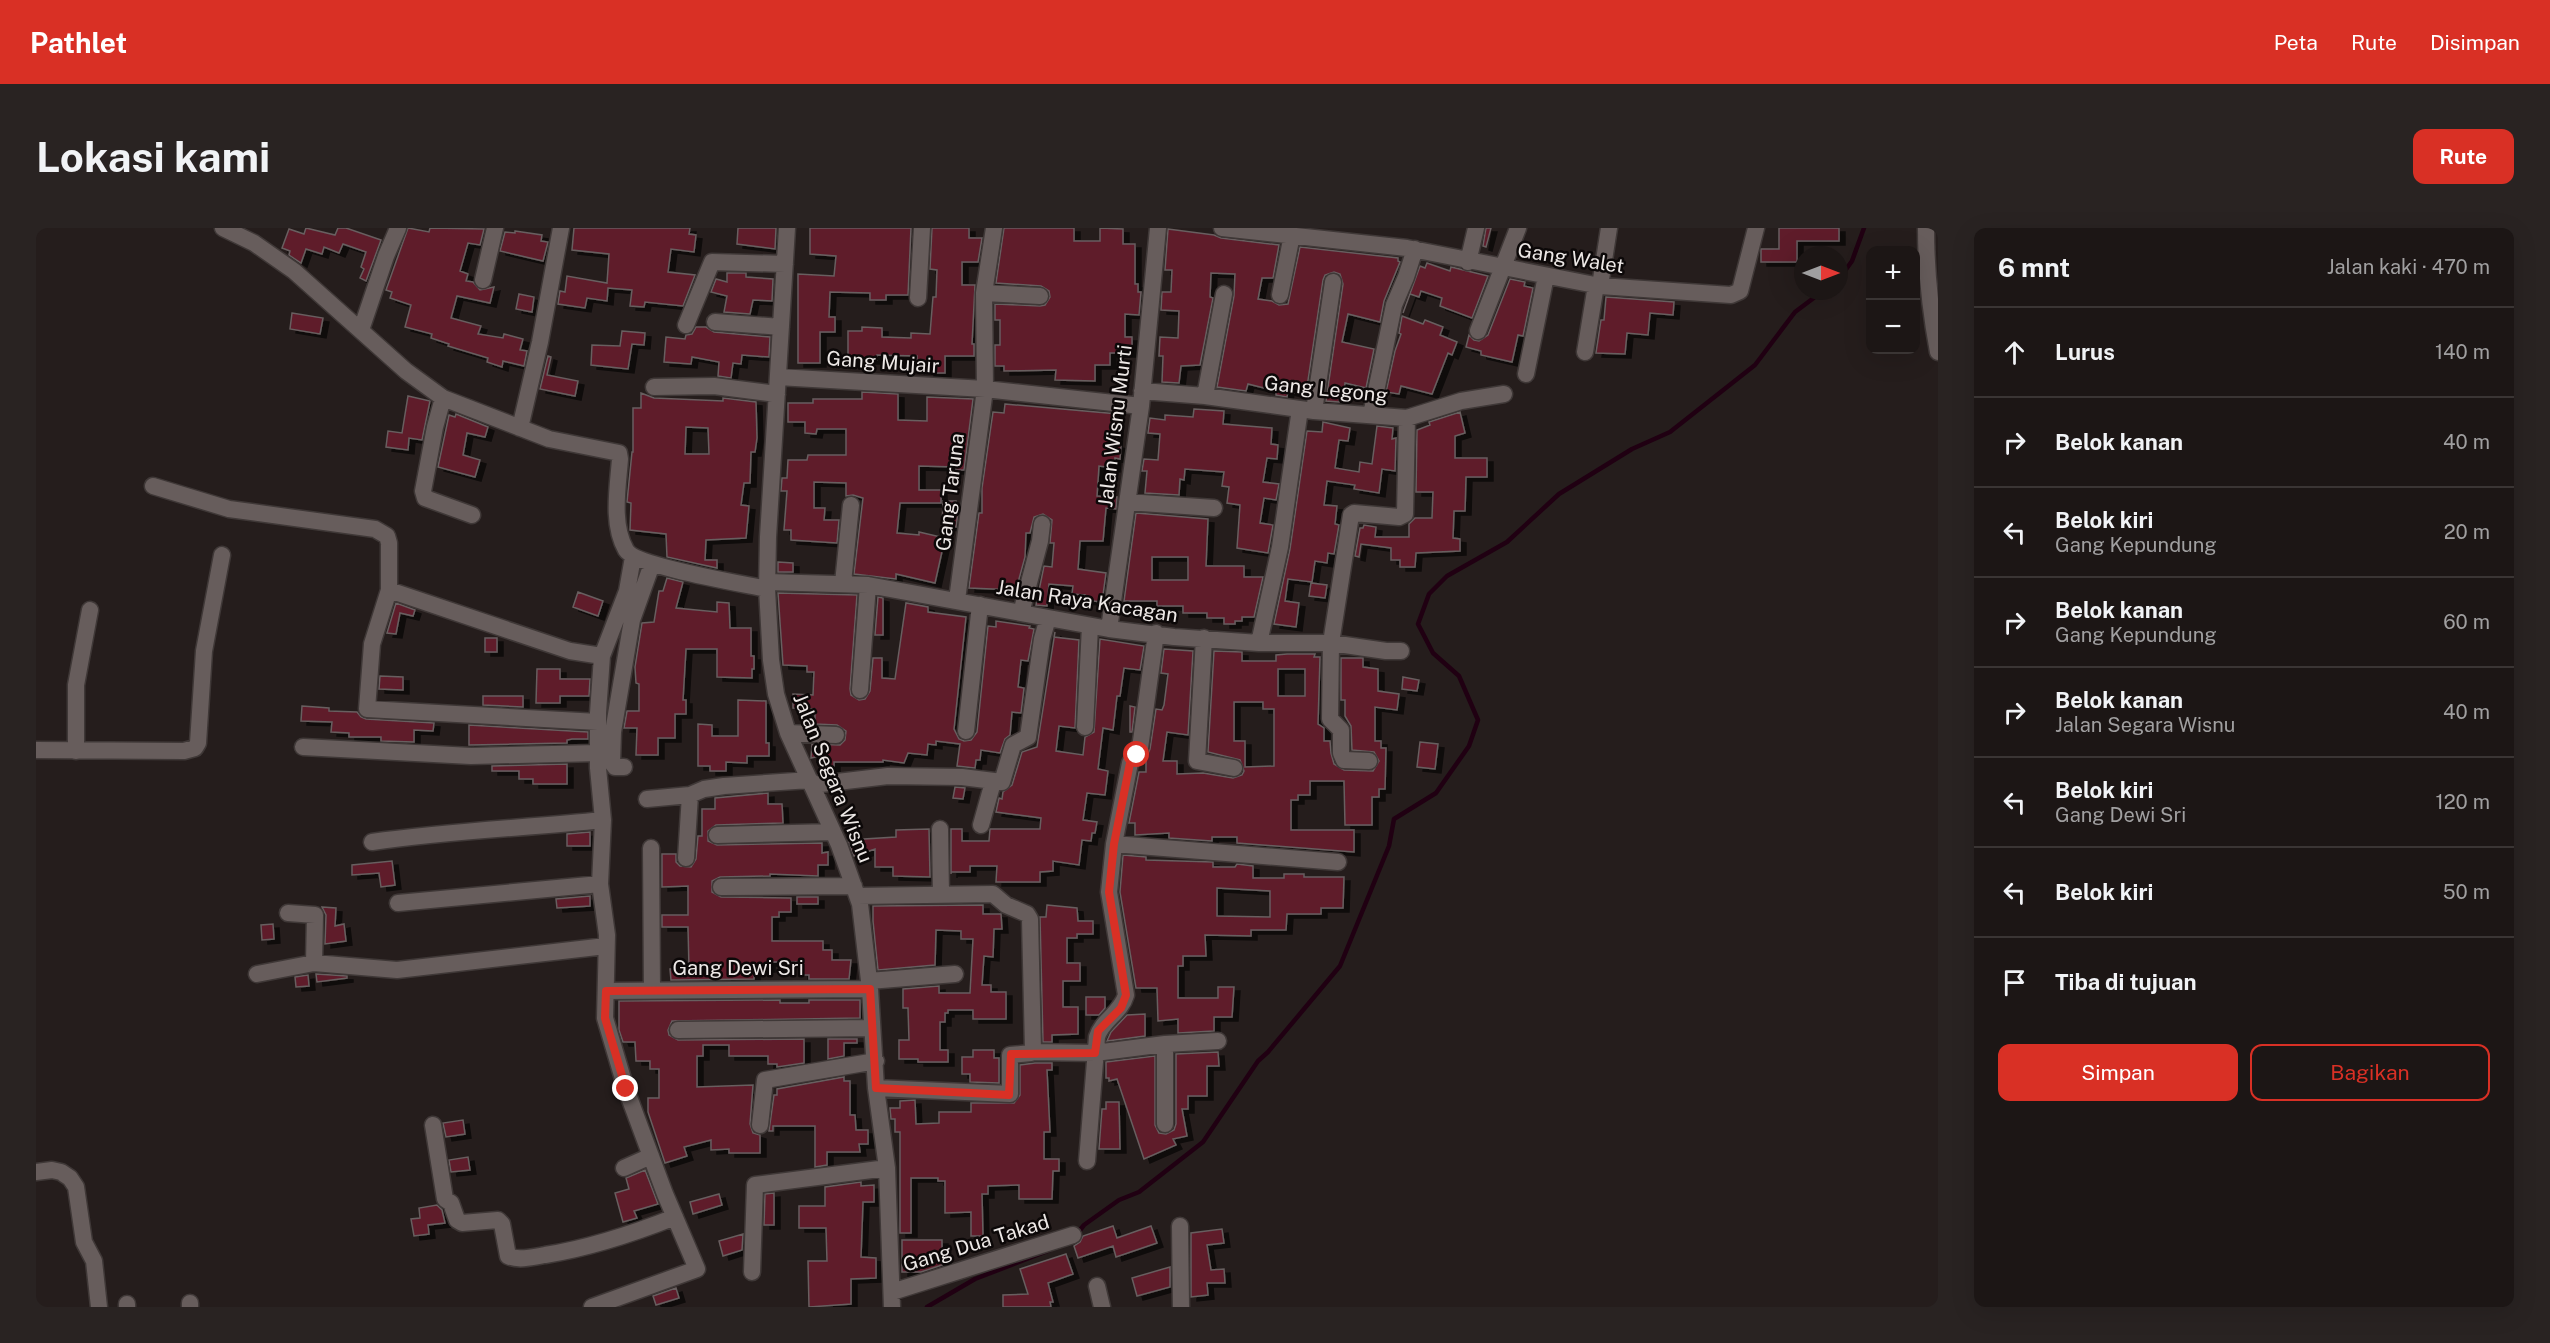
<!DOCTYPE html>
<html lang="id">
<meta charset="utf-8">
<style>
:root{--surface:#1c1615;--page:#292322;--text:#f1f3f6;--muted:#a09fa0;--line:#3a3534;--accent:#d93025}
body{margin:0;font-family:"Public Sans",sans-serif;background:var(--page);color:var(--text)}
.controls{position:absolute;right:18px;top:18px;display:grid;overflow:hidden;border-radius:12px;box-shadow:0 6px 24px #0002}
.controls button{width:54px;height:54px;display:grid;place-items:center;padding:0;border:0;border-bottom:2px solid var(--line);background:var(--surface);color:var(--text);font:30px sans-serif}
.compass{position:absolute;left:1758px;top:18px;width:54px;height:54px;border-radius:50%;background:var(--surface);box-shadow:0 6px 24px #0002;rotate:90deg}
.stop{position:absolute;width:18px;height:18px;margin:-14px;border:4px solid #d93025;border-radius:50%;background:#fff}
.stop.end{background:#d93025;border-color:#fff;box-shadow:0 2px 6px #0008}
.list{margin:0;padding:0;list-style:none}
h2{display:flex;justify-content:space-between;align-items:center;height:78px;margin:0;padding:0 24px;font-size:26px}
h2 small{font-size:20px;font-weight:400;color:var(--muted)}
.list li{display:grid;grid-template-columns:39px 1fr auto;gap:18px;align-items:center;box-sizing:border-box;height:90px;padding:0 24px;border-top:2px solid var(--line)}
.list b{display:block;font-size:22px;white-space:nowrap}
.list p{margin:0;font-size:20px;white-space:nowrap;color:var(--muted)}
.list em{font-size:20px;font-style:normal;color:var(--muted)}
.actions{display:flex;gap:12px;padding:18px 24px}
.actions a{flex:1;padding:14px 0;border:2px solid var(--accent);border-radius:12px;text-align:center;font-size:21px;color:var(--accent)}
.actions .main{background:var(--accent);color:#fff}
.icon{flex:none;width:33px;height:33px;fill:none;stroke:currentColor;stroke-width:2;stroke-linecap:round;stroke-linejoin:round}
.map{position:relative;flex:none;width:1902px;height:1079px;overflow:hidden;border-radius:12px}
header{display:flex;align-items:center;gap:36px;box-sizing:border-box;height:84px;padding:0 30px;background:var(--accent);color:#fff}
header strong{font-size:28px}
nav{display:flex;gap:33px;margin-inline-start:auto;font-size:21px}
.intro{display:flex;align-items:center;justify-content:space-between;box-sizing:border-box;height:144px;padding:0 36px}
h1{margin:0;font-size:42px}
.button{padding:15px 27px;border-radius:12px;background:var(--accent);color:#fff;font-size:21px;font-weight:700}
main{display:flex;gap:36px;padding:0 36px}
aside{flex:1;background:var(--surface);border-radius:12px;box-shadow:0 6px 24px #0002}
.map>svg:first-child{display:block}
</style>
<header>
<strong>Pathlet</strong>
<nav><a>Peta</a><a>Rute</a><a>Disimpan</a></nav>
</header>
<div class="intro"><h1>Lokasi kami</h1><a class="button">Rute</a></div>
<main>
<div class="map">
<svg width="1902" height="1079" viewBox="0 0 1902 1079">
<defs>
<filter id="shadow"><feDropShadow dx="6" dy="4" stdDeviation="0" flood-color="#0009"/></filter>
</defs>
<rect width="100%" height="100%" fill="#251d1c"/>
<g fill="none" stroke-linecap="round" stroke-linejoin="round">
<path stroke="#200012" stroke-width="4.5" d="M1803,51L1816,33L1828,0
M1041,1006L1048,997L1083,972L1103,964L1167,914L1222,833L1232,824L1304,738L1353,618L1358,591L1400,565L1433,518L1442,492L1423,448L1397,425L1382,396L1393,366L1411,348L1471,314L1523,266L1596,221L1634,204L1719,137L1759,84L1787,63
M891,1079L939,1051L1014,1022"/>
</g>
<path fill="#5f1b2c" stroke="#685e5f" stroke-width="1.5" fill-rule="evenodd" filter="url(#shadow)" d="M270,0L299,7L302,0H310L345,12L330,53L324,50L328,41L325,39L330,24L307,16L303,25L288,19L286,26L270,21L265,35L253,27L254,23L246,20L253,1L268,6Z
M372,0L393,4L394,0L448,1L444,17L432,15L424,43L432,46L430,53L437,54L444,62L458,59L454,75L421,68L415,90L445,98L442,106L467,110L468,106L487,111L484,122L491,123L488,138L467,133L466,139L451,134L452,130L412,118L413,116L395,110L396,106L369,99L375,77L354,70L356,64L350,62Z
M538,0H654L653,6L660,7L658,24L635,21L632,44L659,47L647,78L609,74L608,79L594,78L596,62L572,60L571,73L551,70L549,80L522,76L524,63L529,64L531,48L571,55L573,26L536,22Z
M702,0H740L739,21L701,16Z
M774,0H875L872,67H850V72H834V65L794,64L793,89H799V104H784V135H762V46L798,48L800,28L774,26Z
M896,0H933V10H946L942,34H926V57H939L936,116H938V128H909V145H892V134H881V128L841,127V132H812V103H826V99L846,100V109L875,110V105L894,106L897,69H900L901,42L894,41Z
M968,0H1038V13H1064V0L1087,1V16H1099V56H1102V64H1105L1103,87L1089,86V109H1096V125H1074V137H1059V153L1019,152L1020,142L968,143V138H959V117H964V92H959V76L1004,78L1009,77L1014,69L1013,63L1005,58L960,55Z
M1450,0H1455L1450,19L1447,18Z
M1743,0H1803V13H1761V34H1725V21H1743Z
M1132,1L1178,7L1185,10L1243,17L1237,50H1226L1222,71L1236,73L1243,77L1252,76L1264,19L1362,30V33L1364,34L1348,73L1344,94L1312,86L1306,114L1338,121L1330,160L1309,155L1308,163L1305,162L1303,174L1290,173L1307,56L1304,46L1298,44L1289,47L1287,52L1271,159L1269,158L1266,167L1252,163L1251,169L1240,167V163L1212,156L1210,163L1181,159L1198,68L1199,46L1175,45L1174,69L1177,70L1164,137L1145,138L1143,155L1126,154L1127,128H1123L1124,109L1142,110L1143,83L1125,82L1126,64H1135L1136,42H1129Z
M479,3L506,7L505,13L512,14L507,33L464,23L469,4L479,5Z
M1391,35L1414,43L1415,39L1452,48L1436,90L1404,78L1406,70L1385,63L1383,69L1374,66L1367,85L1384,38L1389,40Z
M691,45H710V49L737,51L736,73L717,72L714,86L688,84L691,68L675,64L680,51L691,54Z
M1474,51L1489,54L1488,58L1497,60L1487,108L1482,107L1476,134L1445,127V123L1430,119L1433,107L1438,112L1443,113L1452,107Z
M483,66L498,69L496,84L480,81Z
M1570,69L1638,74L1637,87L1614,85L1612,107L1591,105L1589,126L1560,125L1565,92H1568Z
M256,85L287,90L284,106L254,101Z
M1366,88L1387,96L1389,92L1407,99L1404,107L1421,114L1416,127L1412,125L1396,166L1365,158L1363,166L1350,164L1359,123L1365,106L1363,105Z
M660,99H670L678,104L734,109L733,129L706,127L705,136L697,135L695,150L682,148L683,134L656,129L655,136L628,134L630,109L649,111L650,107L656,106Z
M586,103L609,105L608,117L596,116L592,141L555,137L556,117L584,118Z
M512,128L515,129L511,147L542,153L539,168L504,161Z
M826,164L862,166V192L891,193V169L937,171L928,242H920V239L883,238V262H905V275H864L861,305L883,307V304L909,310L899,355L860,346V351L818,346L827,270L817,267L810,268V255L778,254V280H789L788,292H803L801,315L755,312V302H748L751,263H745L746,250H751L752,232H771L772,227H810V201H781L780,206L769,205V194H752V175H777V171H826Z
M605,165L618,170L687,173V170L720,174L721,210L719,224H715L714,255H708L705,277L713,278L710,310L670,312L669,332H681V340L631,329L630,306L594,302L595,275L591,274L596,224H597V180H605ZM650,199L672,200L673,226H649Z
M372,168L394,173L386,212L373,210L372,222L350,219L352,203L366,205Z
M969,176L1082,186L1080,216L1085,217L1084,231L1079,230L1078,240L1063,238L1061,268L1081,269L1080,281L1070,280L1067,313H1044L1042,341L1070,345L1066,374L1048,372L1049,367L1036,366L1037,358L1013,356L1011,378L1000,377L1008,338L1016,339L1018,315H1014L1016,292L1007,286L998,289L994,305H990L989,329L980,362L933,360L943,285H946V260L957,184L968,185Z
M1158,181L1188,183L1187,196L1236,200L1235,216L1242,217L1241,231L1231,230L1227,254L1243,256L1240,272L1228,270L1224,295L1237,297L1232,325L1201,320L1204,277L1191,275L1193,259L1186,258L1188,244L1149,241L1148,252L1144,251L1143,267L1109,265L1111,243H1106L1108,231L1122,232L1124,206L1112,205L1114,190L1129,192V187L1157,189Z
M1424,184L1429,205L1419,208V230H1451V249H1430L1429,283H1418L1417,310L1424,311V323L1380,325L1379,339H1364V332H1355V320L1325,316L1323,329L1319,328L1324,300H1327L1328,297L1340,299L1339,309H1373V296L1379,290H1396L1397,264H1380L1381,202L1394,197L1393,194Z
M420,186L452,199L449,209L431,205L427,227L444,232L439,249L402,239L413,187L419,189Z
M1287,194L1314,200L1312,213L1303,212L1299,240L1323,244L1324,234L1336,236L1341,198L1357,200L1356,211L1360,210L1359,243L1346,241L1343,265L1318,261L1319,257L1291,253L1288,277L1301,278L1299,296L1303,297L1298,326L1292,325L1291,335L1279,333L1276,354L1252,351L1249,373L1263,375L1260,399L1238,396L1254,321L1271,203L1286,204Z
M907,273H920V283L922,284L920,299L906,298Z
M1100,285L1172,291L1170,338H1208V349H1227L1218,389H1206V393H1199V396H1188V390H1171V385H1147V378H1121V373H1088ZM1116,329H1152V352H1116Z
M742,334L757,335V344H742Z
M631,350L647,354L640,380L681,384V374L693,375L694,400H715V428H718V441H716V450L681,449V421H650L647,472H650V486H639V510H622V527H600L601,500H588L591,483H603V456L600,455L599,439L606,395L618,394L623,363H627Z
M1275,355L1291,357L1289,370L1273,368Z
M542,364L567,373L562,388L537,379Z
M742,365L821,367L814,461L815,467L823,472L829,471L834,463L837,430H846V450L859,451L870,375L892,379V384L930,389L918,501L923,511L928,513L935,512L941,504L952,398L960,399V393L994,398L993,400L998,401L992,433L985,432L982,459L988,460L985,485L976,484L974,507L969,511L964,525L945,522L944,532H940L939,540L921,538L924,516L900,513V517L892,516L891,527L872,525L868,535L847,532V534H798V544L789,545L784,528L775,530L776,516L804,517L809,512L810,503L801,497L779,496V481L757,480V466L777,467L778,444H771V438L747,437Z
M842,369L847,370V407H839Z
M360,375L379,382L377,388L364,385L360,406L351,405Z
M1019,404L1018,409L1043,412L1039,500L1023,498L1020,523L1047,527L1049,509L1058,504L1064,411L1108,418L1104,442L1088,440L1084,468H1081L1077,502L1067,500L1062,541L1072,543L1069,567L1051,565L1047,592L1061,594L1059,605H1056L1055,613L1046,612L1043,637L1017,633V643L1004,644V654H960L961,638H934V644H915V646V601H926V613H953L954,601H1004L1005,590L960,584L963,570L966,571L967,564L976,557L986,524L1001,519Z
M449,410H461V424H449Z
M1128,421L1157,423L1152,507L1131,504L1127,533H1141V546L1167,545L1197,550L1206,547L1208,543L1204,532L1172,524L1178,423L1206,424V433H1240V427L1251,426H1279L1278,429H1284L1282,496L1288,500V513H1294L1295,525L1298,536L1308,542L1337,543L1343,533L1338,524L1316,522L1315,498L1309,488V472H1305V430H1327V439L1342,441V463L1363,466L1361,482L1339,479V513H1345V520H1350L1349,561H1343V569H1336V597H1309L1308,553H1274V567H1262V572H1255V602H1318V624L1201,615V609H1176V613L1133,610V605L1099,607V595H1093L1103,544H1110V530L1114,521L1120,481L1126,482L1128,477L1132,446L1125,445ZM1242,441H1269V468H1242ZM1198,474H1227V481H1238V538L1209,539V513H1198Z
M501,441H524V451H554L553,468H524V475H500Z
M344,448L367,449V462L343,461Z
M1367,449L1383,452L1381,463L1366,461Z
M447,468H487V479L447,477Z
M702,472L730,473V515H733V528H711V535L690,534V543H674V538H662V496L676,497V508H702Z
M266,478L293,480V483L321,484L325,489L330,491L398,495L397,503L378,502V514L345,513V509H313V505L295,504L296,494L265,493Z
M1094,478L1099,479L1096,504H1094Z
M433,497L552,504V511H536L531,512V515L433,517Z
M1384,514L1402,516L1399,541L1381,539Z
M531,536V556H497V551H483V543H456V538Z
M919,559L929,560L927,571L917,570Z
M732,565V576H746L747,595L680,597L672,603V613L681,617L786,615V625L792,624V637H782V648L734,646V648L684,649L676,653V664L685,669L755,670V684H743V689H736V713H787V722H796V732H815L813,751H773V747H766V734H733V740H718V751L635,752L634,741H653L652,699H626V687H652V658L626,659V626H640V634L644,638L655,639L660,631L662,608H666V581H679V570Z
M893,601L894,649L857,648V639H839V621L818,628L812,612L860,609V602Z
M554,604V618H531V606Z
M1087,627L1110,629V632L1177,634V639H1199L1201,636L1217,638V650H1248V646H1268V649H1308L1307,680H1285V686H1251L1250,702H1215V708L1169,707L1170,728H1147V738H1142V770H1182V759H1198L1196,789H1178V803L1142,805V791L1122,793L1121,760H1100L1084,664ZM1181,660L1234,663V689L1181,688Z
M356,633L359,657L345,659L343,645L316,647V637Z
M554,668V678L521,680L520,671Z
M761,669H782V676H761Z
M947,677V686H965L966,701H958L957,729L948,728L946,757H955V764H970V791H937V782H912V785H909V794H904V822H912V834H882V831H863V812H873L872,780H867V761L903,758V765H934L937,711H925V703L900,702L899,737L842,742L837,693V678Z
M1011,677L1041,680L1042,693H1057V706H1041V710H1031V735H1044V753H1027V779H1042V806L1016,807V814H1007L1004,689H1010Z
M286,679L300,680L299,698L308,696L310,713L289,716L290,687Z
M237,696L238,711L226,712L225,697Z
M280,746L311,748V750L281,754Z
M272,747L273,758L260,759L259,749Z
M1050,769H1069V780L1063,787H1050Z
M744,772V775H773V772H824V790L636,793L632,802L633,807L642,812L768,811V835L741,839V836H732V828H693V817H667V828H661V859L717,857L714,896L717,905L724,907V925H693V921L675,922V912L648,919L651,928L629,935L612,884V870H623V841H614V833H600L599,814H587L583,802V773Z
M1109,786V808L1071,813L1075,804L1091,787Z
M792,811H821V815H808V828L792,831Z
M937,822H958V830H963V855L934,854V846H926V829H937Z
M1182,824L1183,838H1171V868H1152V881H1146L1151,908L1137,911L1140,917L1108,931L1081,851L1073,853V850H1070V834L1119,828V897L1123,905L1130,906L1138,902L1140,896V826Z
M999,835H1016V842H1011L1014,904H1008V931H1023V943H1017L1016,971H983V957L952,958V966H946L947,1008H935V984L909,985V953H902V950H875V1005H864V904H859V891H855L854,880H864V873L879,872L880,896L903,895V884H935V875H978L984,867V837Z
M808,849V853H814V887H819L820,902H832V916H823L824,924H791V937L779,939V898H737V903H733L738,867H741V861Z
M1070,874H1083L1084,921H1063L1066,881H1070Z
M427,892L429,906L410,909L407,895Z
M432,929L434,942L415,944L413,932Z
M609,942L622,976L598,983L601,990L587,994L579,965L593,961L590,950Z
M825,954V958L838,957V974H827L825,1029L840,1030V1050L815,1051V1076L773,1079L772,1033H791L790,1000H763V978H789V959Z
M738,965V997H728L729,966Z
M683,966L686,977L657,986L654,974Z
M401,977L406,982L409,995L392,997L393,1006L378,1008L375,991L384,990L383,980Z
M1077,998L1081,1010L1115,998L1121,1015L1080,1029L1077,1018L1042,1030L1038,1018L1044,1014L1047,1008Z
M1186,1001L1188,1015L1171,1017L1175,1042L1188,1041L1189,1055H1171L1172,1067L1155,1069V1005Z
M707,1006L706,1022L687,1028L683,1013Z
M866,1012H906V1037L885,1044H866Z
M1030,1026L1037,1046L1012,1055L1017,1074H1014L1015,1079H967V1067L992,1066L984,1041Z
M1134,1039V1059L1101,1068L1096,1050Z
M640,1060L643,1070L620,1077L617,1068Z"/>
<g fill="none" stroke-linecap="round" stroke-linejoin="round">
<g stroke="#3f3837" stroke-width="19">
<path id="minor" d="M187,0L218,15L258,43L370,143L407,170L513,211L583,225L584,231C582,259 575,296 590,322C599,338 708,356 731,361
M751,0L732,309L731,361L735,432L740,466L752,505L803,617L824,676L834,761L840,860L851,940L856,1079
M1186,0L1371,20L1564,58L1695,67L1704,63L1720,0
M1890,0C1890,43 1894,82 1902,124
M1432,34L1440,0
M447,52L459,0
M1564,58L1573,0
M948,65L1004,68
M1244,67L1256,7
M882,70L886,0
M679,94L745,99
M650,97L676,34L749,36
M325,102L350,28L362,0
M1442,103L1482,0
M1549,124L1560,57
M1490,146L1510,48
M742,149L949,161L1105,178
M618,159L678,158L741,166
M1106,163L1169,168L1278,183L1371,190L1425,173L1468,166
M1169,168L1188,66
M407,170L399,199L387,263L389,270L436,287
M1278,183L1297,54
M1335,187L1358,77L1370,49L1379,21
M484,200L504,114L525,0
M117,258L193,281L339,301L351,308L353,315V362
M1091,274L1178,280
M731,354L832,357L1073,401L1138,409L1223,415H1295L1350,423H1365
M807,355L815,277
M921,372L949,161L948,65L958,0
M985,385L1004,313L1006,296
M1073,401L1105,178L1122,0
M1168,410L1161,533L1198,540
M1223,415L1244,319L1264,181
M824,462L832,357
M562,494L331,481L336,416L353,362L534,423L566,428
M1049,499L1054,398
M930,503L944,377
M752,505L800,507
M267,519L435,528L562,525
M0,522L148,523L159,520L162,515L168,423L186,327
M40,523V457L54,382
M1333,533L1308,532L1305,525V502L1294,491L1295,415L1315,287L1318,285L1363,289L1369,286L1371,190
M588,539H579L576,535L577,504L596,392L616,336
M776,557L852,548L926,549L966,554L977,517L992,509L1006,411L1012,390
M611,571L654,567L668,561L688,558L774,552
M945,597L957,554
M904,601L905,667
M681,607L797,604
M336,614C413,603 490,600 567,592
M1078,616L1302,634
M615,620L616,762
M650,630L654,567
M685,659L818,658
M821,668L957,666L970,677L991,686L994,691L997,822L995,825L974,827V866L840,860
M362,675L564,656
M252,685L279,687L278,735
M221,746L278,735L361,742L570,718
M833,753L919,746
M570,763L834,761
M642,802L836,800
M1129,816L1182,813
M996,824L1059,825L1129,816V896
M397,897L409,971L415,975L421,992L426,995L462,992L466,996L472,1028C482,1033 498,1029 509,1027C554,1020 596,1006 639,989
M724,897L729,852L840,833
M1051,933L1061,809C1066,792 1085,785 1090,767L1073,664L1078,616L1094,535L1104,520L1120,405
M588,940L615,928
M0,944L16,942L25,944L34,950L40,959L48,1014L58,1033L63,1079
M1144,998L1145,1079
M716,1044L719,957L851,940
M1061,1058L1066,1079
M856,1064L1037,1007
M154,1075V1079
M91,1076V1079
M556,1079L661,1041L629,966L590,861L569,790L571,707L564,656L567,592L562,540V485L566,428L591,363L597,329"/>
</g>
<use href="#minor" stroke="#675d5c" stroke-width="16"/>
</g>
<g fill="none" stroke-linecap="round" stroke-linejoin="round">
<path stroke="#d93025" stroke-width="8" d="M590,861L569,790L570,763L834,761L840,860L973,867L975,826L1059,825L1062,803L1085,780L1090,767L1073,664L1078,616L1094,535L1101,527"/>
</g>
<g text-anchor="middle" stroke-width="5" stroke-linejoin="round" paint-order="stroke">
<g font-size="20" fill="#ede8e6" stroke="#0c0808">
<text transform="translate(1535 30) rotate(9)" y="7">Gang Walet</text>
<text transform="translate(847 134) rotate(4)" y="7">Gang Mujair</text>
<text transform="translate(1290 161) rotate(6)" y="7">Gang Legong</text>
<text transform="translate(1079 198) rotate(-83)" y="7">Jalan Wisnu Murti</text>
<text transform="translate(914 264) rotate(-83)" y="7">Gang Taruna</text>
<text transform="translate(1051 373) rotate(9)" y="7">Jalan Raya Kacagan</text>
<text transform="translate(797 550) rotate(68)" y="7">Jalan Segara Wisnu</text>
<text x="702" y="747">Gang Dewi Sri</text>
<text transform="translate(940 1015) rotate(-17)" y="7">Gang Dua Takad</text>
</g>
</g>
</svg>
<div class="controls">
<button>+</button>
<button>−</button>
</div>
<svg class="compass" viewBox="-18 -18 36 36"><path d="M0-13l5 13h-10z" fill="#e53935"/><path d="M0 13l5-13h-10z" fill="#a09fa0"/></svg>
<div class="stop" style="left:1101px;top:527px"></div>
<div class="stop end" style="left:590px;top:861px"></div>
</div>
<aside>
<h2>6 mnt<small>Jalan kaki · 470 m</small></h2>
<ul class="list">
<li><svg class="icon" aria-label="ahead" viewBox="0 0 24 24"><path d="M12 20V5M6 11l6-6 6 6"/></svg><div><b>Lurus</b></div><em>140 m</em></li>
<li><svg class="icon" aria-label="right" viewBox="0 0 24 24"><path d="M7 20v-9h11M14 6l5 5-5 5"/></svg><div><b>Belok kanan</b></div><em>40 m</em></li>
<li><svg class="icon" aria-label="left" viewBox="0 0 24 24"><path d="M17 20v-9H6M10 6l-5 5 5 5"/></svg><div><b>Belok kiri</b><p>Gang Kepundung</p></div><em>20 m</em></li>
<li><svg class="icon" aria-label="right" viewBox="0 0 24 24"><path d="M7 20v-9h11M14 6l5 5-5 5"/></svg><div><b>Belok kanan</b><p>Gang Kepundung</p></div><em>60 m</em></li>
<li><svg class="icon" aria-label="right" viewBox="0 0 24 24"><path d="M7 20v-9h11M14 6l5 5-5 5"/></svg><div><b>Belok kanan</b><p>Jalan Segara Wisnu</p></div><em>40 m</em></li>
<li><svg class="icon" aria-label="left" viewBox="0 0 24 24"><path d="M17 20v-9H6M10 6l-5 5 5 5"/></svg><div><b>Belok kiri</b><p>Gang Dewi Sri</p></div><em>120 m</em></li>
<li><svg class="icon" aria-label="left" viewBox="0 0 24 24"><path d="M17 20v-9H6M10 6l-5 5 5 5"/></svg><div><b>Belok kiri</b></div><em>50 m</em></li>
<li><svg class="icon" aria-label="arrive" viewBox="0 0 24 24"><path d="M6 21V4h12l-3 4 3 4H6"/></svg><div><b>Tiba di tujuan</b></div></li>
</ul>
<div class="actions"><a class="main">Simpan</a><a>Bagikan</a></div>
</aside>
</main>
